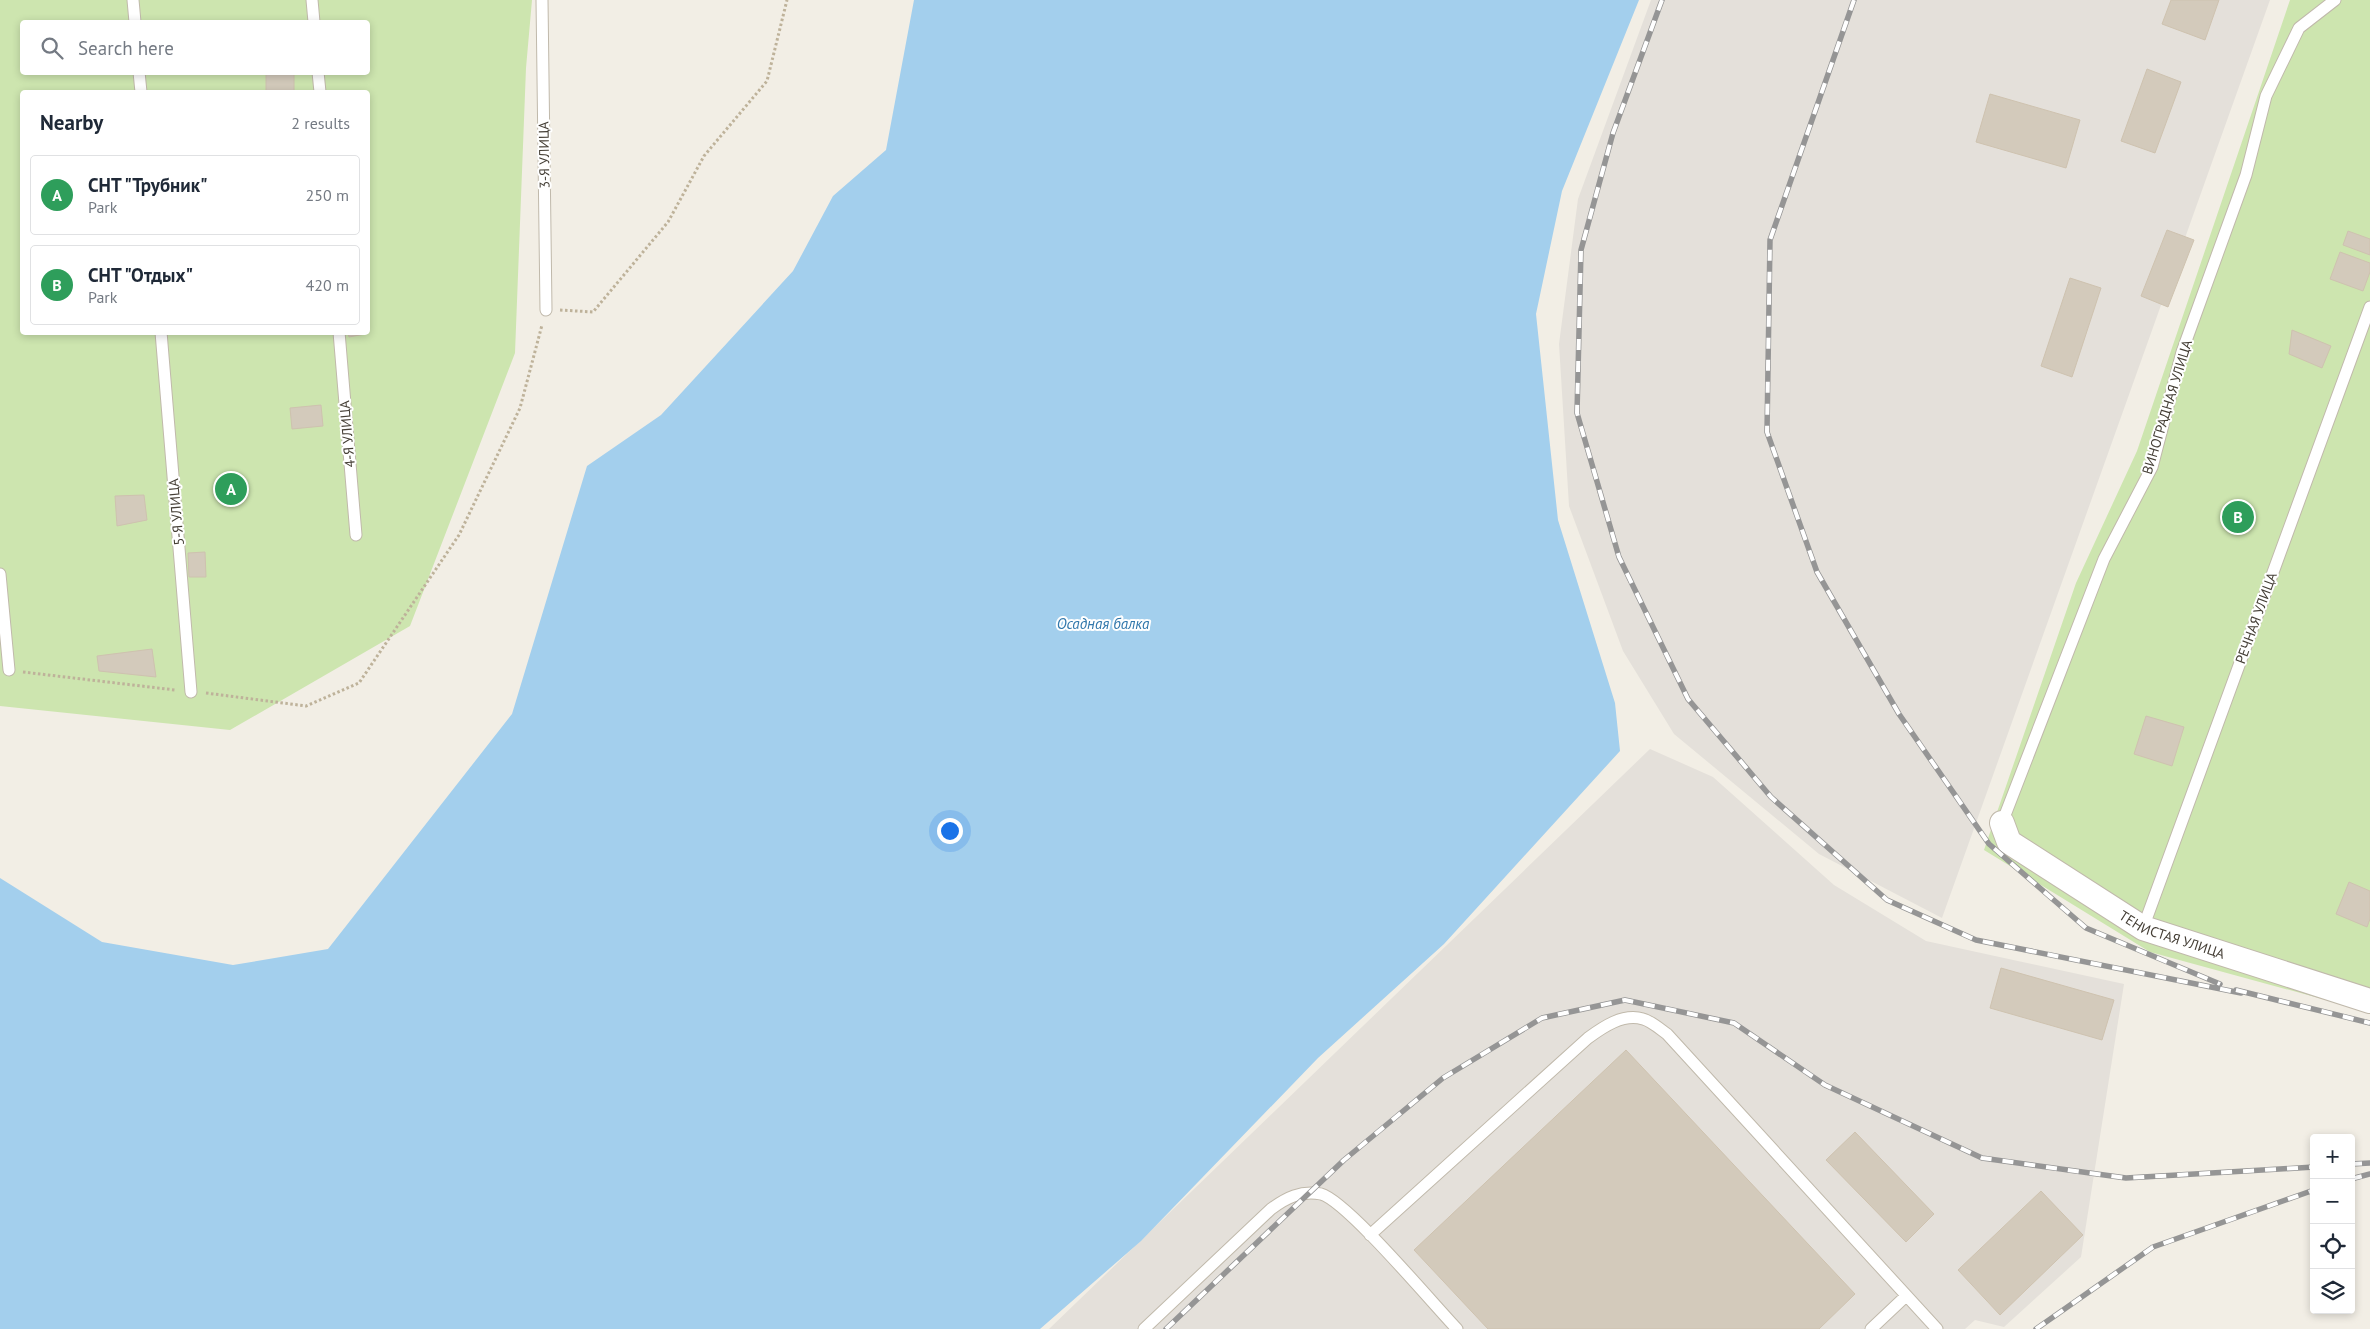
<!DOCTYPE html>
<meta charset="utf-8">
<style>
:root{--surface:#fff;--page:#f2f2f3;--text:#1f2937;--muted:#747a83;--line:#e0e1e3;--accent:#0b8043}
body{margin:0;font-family:"PT Sans",sans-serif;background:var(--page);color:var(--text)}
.controls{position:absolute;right:15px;bottom:15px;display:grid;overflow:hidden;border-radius:5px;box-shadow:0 2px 8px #0003}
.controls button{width:45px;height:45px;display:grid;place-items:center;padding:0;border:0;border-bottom:1px solid var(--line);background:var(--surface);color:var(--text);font:25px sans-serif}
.you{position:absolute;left:949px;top:830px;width:18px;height:18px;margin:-12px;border:4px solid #fff;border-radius:50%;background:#1a73e8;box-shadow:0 0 0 8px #1a73e833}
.badge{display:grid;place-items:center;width:32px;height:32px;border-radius:50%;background:var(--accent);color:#fff;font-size:16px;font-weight:700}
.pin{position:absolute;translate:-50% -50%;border:2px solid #fff;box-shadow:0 1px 5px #0006}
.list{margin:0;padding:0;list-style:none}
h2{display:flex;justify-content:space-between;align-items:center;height:65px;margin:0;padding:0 20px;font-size:21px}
h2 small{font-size:16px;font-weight:400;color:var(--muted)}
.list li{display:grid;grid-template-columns:32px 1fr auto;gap:15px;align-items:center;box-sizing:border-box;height:80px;margin:0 10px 10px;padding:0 10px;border:1px solid var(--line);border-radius:5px}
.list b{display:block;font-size:19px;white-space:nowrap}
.list p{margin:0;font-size:16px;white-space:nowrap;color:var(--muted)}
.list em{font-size:16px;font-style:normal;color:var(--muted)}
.icon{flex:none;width:28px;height:28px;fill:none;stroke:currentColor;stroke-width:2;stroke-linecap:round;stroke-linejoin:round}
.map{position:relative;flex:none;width:2370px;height:1329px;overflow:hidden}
.search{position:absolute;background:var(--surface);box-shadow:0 2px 8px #0003;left:20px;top:20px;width:350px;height:55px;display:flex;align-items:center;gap:12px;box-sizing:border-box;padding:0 18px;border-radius:5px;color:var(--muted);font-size:19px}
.panel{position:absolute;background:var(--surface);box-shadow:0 2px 8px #0003;left:20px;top:90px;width:350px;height:245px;border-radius:5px}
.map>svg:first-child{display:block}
</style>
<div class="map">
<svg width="2370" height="1329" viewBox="0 0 2370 1329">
<rect width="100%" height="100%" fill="#f2eee5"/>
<path fill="#e4e0da" d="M1651,0H2270L1942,918L1819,854L1674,734L1623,651L1569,506L1559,344L1578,199Z
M1650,749L1713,777L1834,885L1926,941L2124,984L2081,1257L2004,1327L1975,1320L1965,1329H1049Z"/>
<path fill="#cde5af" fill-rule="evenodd" d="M0,0H532L526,68L515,353L410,626L230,730L0,706ZM22,22H368V72H22ZM22,92H368V332H22Z
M2290,0H2370V1012L2150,952L1984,850L2076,583L2137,451Z"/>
<path fill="#a3cfed" d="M914,0H1639L1562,191L1536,314L1558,520L1615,703L1620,751L1444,944L1318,1058L1141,1241L1040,1329H0V878L102,942L233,965L328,949L512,714L587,466L661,415L793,271L833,196L886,150Z"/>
<path fill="#d3cabb" stroke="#cec2af" d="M2171,0H2219L2205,40L2162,24Z
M2147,69L2181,82L2155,153L2121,141Z
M266,72H294V92H266Z
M1990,94L2080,120L2066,168L1976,142Z
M2167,230L2194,240L2168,307L2141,296Z
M2348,231L2370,239V255L2343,245Z
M2340,252L2370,263V272L2363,291L2330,279Z
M2070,278L2101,288L2072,377L2041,366Z
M2292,330L2331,346L2322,368L2289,354Z
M348,332H364L365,334L349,337Z
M321,405L323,426L292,429L290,408Z
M144,495L147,520L117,526L115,496Z
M205,552L206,577H189L188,553Z
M152,649L156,677L99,671L97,656Z
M2146,716L2184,727L2172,766L2134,754Z
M2349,882L2370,891V919L2367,927L2336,914Z
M2001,968L2114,1000L2102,1040L1990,1008Z
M1626,1050L1855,1294L1819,1329H1488L1414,1250Z
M1855,1132L1934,1214L1906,1242L1826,1160Z
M2041,1191L2083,1235L2000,1315L1958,1270Z"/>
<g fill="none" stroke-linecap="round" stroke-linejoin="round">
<g stroke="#c0b9ab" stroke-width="13">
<path id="lane" d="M133,0L135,22
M312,0L314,22
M542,0L546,310
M139,72L141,92
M318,72L320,92
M161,332L191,692
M339,332L356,535
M0,574L9,670
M2002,823L2104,559L2152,467L2182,352L2246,175L2266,96L2299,28L2335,0
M2143,928L2370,307
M1370,1235L1588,1038C1603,1027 1623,1013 1643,1019C1651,1021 1660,1029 1667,1034L1937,1329
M1144,1329L1271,1209C1286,1198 1301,1190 1321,1194C1347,1201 1433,1304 1457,1329
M1871,1329L1906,1296"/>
</g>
<g stroke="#c0b9ab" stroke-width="26">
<g id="street">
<path id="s1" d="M2002,823L2009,842L2143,928L2370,1001"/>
</g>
</g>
<path stroke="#beb29a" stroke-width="3" stroke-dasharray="2.5 2.5" stroke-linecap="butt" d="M560,310L593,312L668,222L704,156L767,81L787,0
M23,672L175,690
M206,693L306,706L359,683L459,535L520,408L542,325"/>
<use href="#lane" stroke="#fff" stroke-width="11"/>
<use href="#street" stroke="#fff" stroke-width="24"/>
<g stroke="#959595" stroke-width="5.5">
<path id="rail" d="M1662,0L1613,133L1581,250L1577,413L1619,557L1688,699L1771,797L1887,900L1976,940L2241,993
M1854,0L1770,240L1767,432L1817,572L1899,714L1989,844L2086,928L2220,984
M2236,990L2370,1023
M2351,1164L2370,1163
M2351,1179L2370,1174
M1166,1329L1344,1160L1443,1078L1542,1018L1625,1000L1734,1023L1825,1085L1982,1158L2126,1178L2314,1167
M2036,1329L2153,1247L2314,1190"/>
</g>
<use href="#rail" stroke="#fff" stroke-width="4" stroke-dasharray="11" stroke-linecap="butt"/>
</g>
<g text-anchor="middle" stroke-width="4" stroke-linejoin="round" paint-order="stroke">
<g font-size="14" fill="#443e35" stroke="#fff">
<text transform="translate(544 155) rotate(-91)" y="5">3-Я УЛИЦА</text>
<text transform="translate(2167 407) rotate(-73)" y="5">ВИНОГРАДНАЯ УЛИЦА</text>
<text transform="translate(347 434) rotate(-95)" y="5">4-Я УЛИЦА</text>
<text transform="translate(176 512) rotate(-95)" y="5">5-Я УЛИЦА</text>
<text transform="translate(2256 618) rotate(-70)" y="5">РЕЧНАЯ УЛИЦА</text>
<text dy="5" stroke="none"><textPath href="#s1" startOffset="209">ТЕНИСТАЯ УЛИЦА</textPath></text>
</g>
<g font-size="15" font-style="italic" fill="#3278ac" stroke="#fff">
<text x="1103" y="629">Осадная балка</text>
</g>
</g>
</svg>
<div class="controls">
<button>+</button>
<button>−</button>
<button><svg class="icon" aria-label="locate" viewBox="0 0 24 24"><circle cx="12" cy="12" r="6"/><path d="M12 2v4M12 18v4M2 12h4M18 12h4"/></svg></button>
<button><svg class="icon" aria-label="layers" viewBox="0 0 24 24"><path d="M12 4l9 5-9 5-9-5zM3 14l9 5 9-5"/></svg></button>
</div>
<div class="you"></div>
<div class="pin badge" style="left:231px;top:489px;background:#2e9e5b">A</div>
<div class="pin badge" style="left:2238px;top:517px;background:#2e9e5b">B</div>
<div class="search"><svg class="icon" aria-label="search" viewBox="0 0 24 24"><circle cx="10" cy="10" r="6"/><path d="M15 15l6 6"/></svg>Search here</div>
<section class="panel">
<h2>Nearby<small>2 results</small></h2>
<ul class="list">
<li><span class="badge" style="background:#2e9e5b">A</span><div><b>СНТ &quot;Трубник&quot;</b><p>Park</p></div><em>250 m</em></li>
<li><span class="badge" style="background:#2e9e5b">B</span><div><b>СНТ &quot;Отдых&quot;</b><p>Park</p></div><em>420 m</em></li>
</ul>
</section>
</div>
